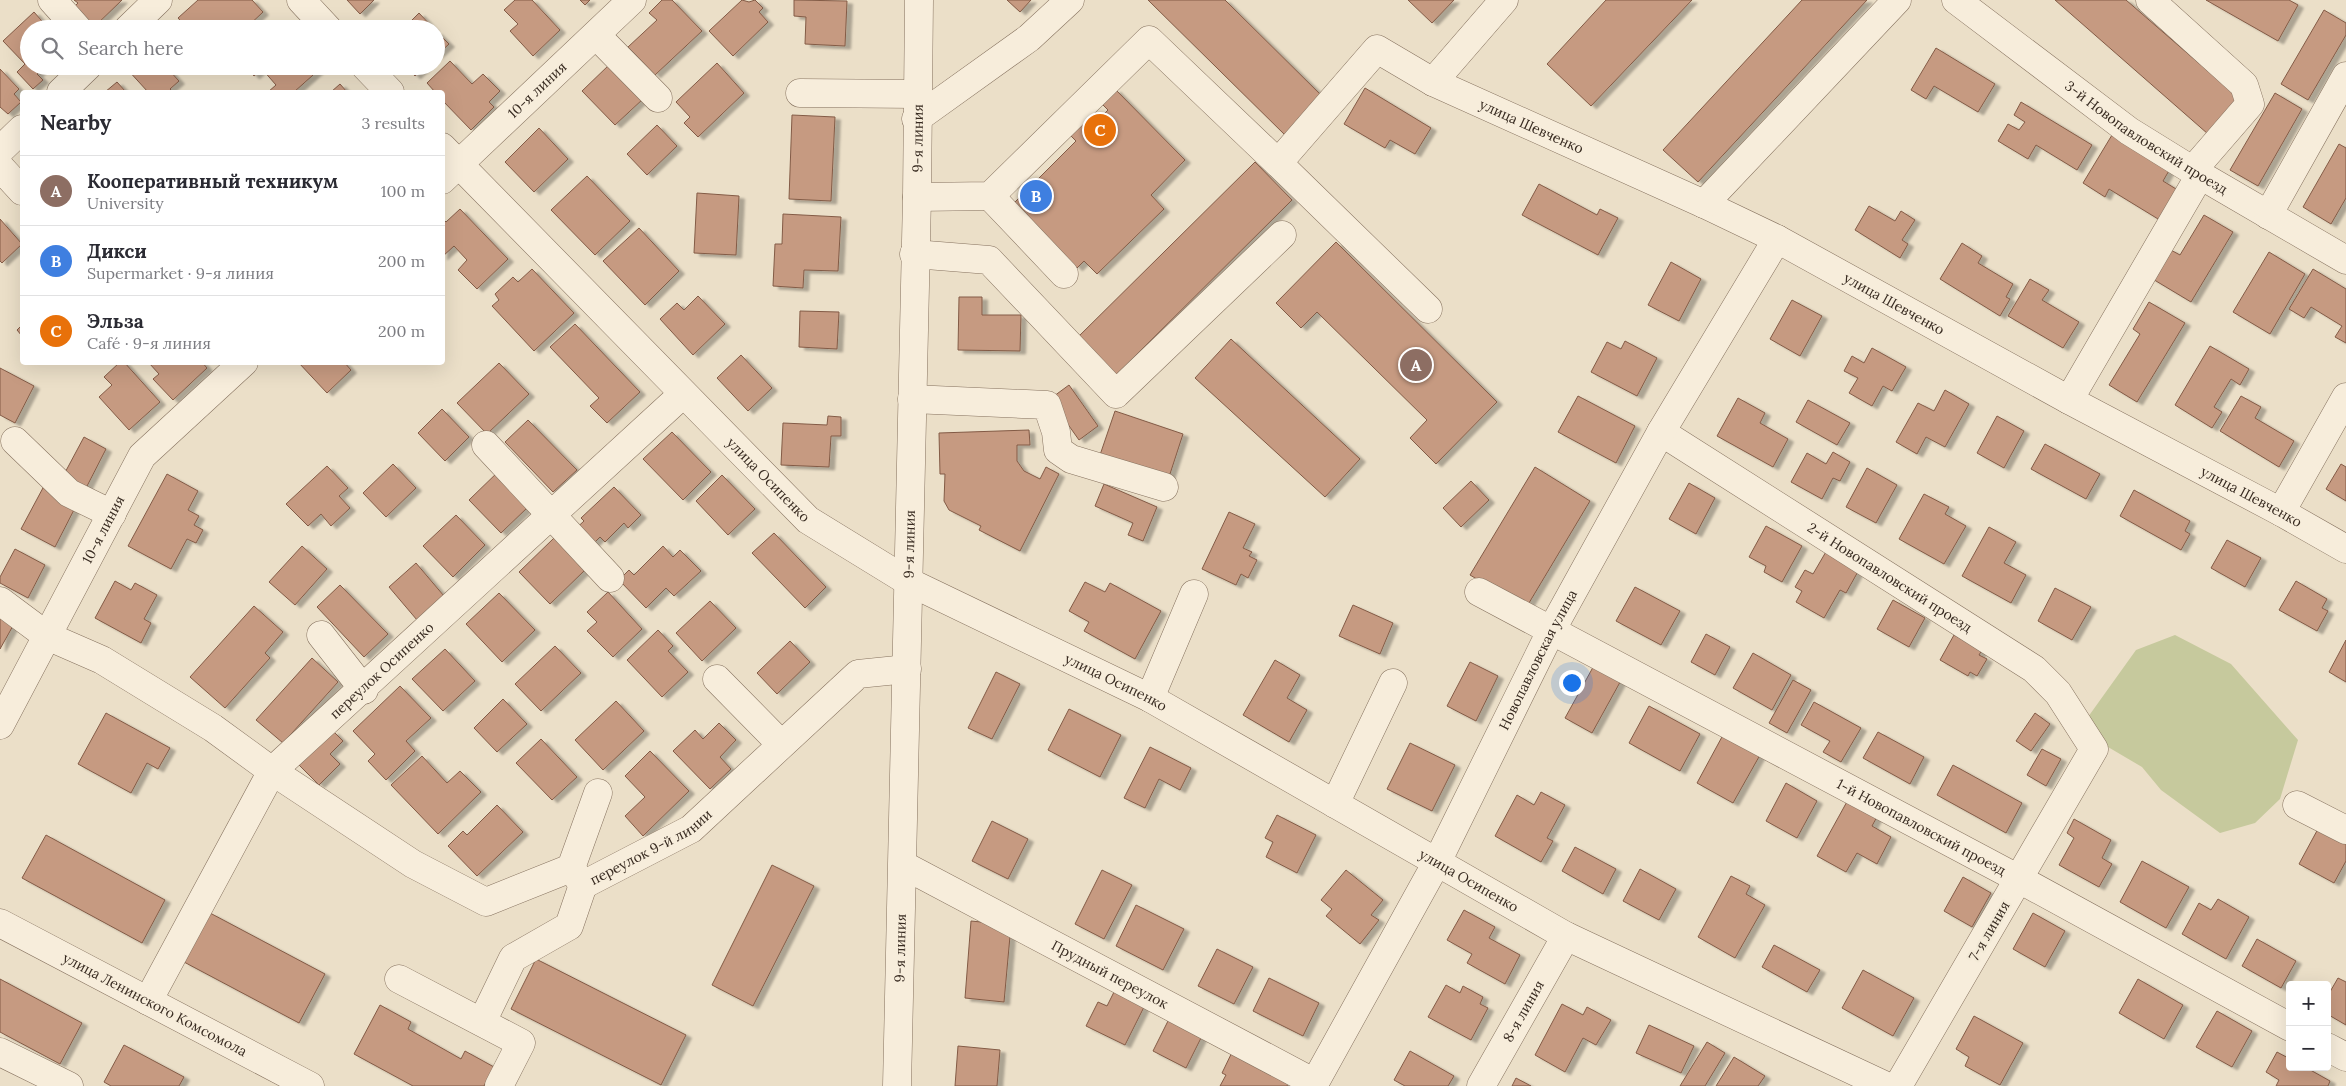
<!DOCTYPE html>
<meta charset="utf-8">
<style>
:root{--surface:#fff;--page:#f7f7f7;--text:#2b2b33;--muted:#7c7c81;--line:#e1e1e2;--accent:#111827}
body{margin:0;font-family:Lora,serif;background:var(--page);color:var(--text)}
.controls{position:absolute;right:15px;bottom:15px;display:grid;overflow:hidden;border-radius:5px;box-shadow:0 5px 20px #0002}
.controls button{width:45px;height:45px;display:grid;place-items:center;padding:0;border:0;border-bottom:1px solid var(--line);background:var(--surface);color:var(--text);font:25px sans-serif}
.you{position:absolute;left:1571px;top:682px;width:18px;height:18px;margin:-12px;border:4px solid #fff;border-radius:50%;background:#1a73e8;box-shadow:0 0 0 8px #1a73e833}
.badge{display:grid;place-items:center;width:32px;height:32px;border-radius:50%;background:var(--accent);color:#fff;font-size:16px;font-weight:700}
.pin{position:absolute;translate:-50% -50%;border:2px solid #fff;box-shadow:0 1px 5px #0006}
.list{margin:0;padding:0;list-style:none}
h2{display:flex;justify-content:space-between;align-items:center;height:65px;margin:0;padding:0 20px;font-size:21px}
h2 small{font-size:16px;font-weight:400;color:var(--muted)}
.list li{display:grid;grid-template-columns:32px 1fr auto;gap:15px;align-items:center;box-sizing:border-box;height:70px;padding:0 20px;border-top:1px solid var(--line)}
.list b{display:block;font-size:19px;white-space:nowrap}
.list p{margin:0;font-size:16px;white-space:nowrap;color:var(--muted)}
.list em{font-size:16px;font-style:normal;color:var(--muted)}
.icon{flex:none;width:28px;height:28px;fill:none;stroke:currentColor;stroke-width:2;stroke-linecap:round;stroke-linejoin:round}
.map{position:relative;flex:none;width:2346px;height:1086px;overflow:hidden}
.search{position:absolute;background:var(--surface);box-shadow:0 5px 20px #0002;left:20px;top:20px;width:425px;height:55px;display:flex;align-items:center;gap:12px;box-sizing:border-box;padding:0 18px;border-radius:28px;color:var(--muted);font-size:19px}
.panel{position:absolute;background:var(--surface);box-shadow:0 5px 20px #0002;left:20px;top:90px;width:425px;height:275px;border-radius:5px}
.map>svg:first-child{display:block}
</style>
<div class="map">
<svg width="2346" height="1086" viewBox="0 0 2346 1086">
<defs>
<filter id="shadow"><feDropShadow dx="5.5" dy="3" stdDeviation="1" flood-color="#0004"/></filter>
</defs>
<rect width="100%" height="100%" fill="#ebdfc8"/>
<path fill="#c6c99d" d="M2175,635L2231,664L2298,740L2280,799L2255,823L2220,833L2161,790L2142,767L2108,747L2088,717L2136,650Z"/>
<path fill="#c69a81" stroke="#835b46" filter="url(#shadow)" d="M74,0H122L92,29L72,9L78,3Z
M198,0H252L263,12L245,29H188L178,18Z
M347,0H374L360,14Z
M515,0H532L560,30L533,56L510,31L518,24L504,10Z
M580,0H590L585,5Z
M662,0H672L702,31L655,75L628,47L657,20L649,13Z
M742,0L749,2L755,0L763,8L759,12L768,22L733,56L709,31Z
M794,0L847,1L845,46L805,44L806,17L794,16Z
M1007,0H1031L1020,12Z
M1148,0H1225L1325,99L1287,137Z
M1408,0H1454L1432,23Z
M1606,0H1692L1591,106L1547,64Z
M1802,0H1867L1698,182L1663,150Z
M2055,0H2126L2239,98L2208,134Z
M2206,0H2289L2298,5L2278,41Z
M2324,10L2346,23V35L2308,100L2281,84Z
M34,12L49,29H29V66H46L37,74L43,80L33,89L17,72L25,64L3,41Z
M419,13L434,29H403Z
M177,23L182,29H171Z
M282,23L287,29H276Z
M436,31L449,44L436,56Z
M1936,48L1995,84L1978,112L1934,86L1926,99L1911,90Z
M450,61L472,84L483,74L500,91L489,102L494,107L471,130L442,100V92H435L427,83Z
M717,63L744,93L698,137L684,123L690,117L676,102Z
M610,64L643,99L615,125L582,91Z
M130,66H173L169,70L179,81L170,89L173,92H148L127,69Z
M245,66H321L322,67L294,92H268L276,85L262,69L254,76Z
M406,66H426L415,76Z
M0,69L19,89L14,94L21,102L8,114L0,107Z
M117,82L126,92H105Z
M340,84L347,92H331Z
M1365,88L1431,128L1415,154L1390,140L1385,148L1344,124Z
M1115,89L1185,160L1151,195L1164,209L1097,274L1084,261L1077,268L1014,203L1076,141L1070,135L1090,114L1097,121L1108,110L1101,103Z
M2275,93L2302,109L2258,186L2230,170Z
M2021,102L2092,145L2077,170L2036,145L2028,159L1998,141L2008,124L2019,130L2025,122L2014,115Z
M792,115L835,117L831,201L789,199Z
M657,125L677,146L647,175L627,154Z
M539,128L568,159L534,192L505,162Z
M2112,135L2170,169L2163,181L2181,192L2163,222L2109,189L2105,197L2083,183Z
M2339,144L2346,148V198L2331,224L2303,207Z
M1255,162L1292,200L1113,378L1075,340Z
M587,176L630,221L595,255L551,210Z
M1539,184L1597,215L1600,209L1618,218L1598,255L1522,215Z
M697,193L739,196L736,255L694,253Z
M1869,206L1895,221L1901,211L1915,220L1902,240L1908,244L1900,258L1855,230Z
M460,209L508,259L477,289L458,270L467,260L454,246L442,257V218L446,222Z
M783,214L841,217L838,271L804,270L803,288L773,286L775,244H782Z
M2204,215L2233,232L2191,302L2151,278L2169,249L2180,255Z
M0,219L22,244L2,263L0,261Z
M639,228L679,271L645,305L603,261Z
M1336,242L1497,402L1436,464L1410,438L1427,420L1317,312L1301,328L1276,303Z
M1962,243L1982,256L1978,263L2013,284L2006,297L2010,299L2000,316L1940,279Z
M2269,252L2305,274L2270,334L2233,312Z
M1671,262L1701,279L1679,321L1648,305Z
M532,269L574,313L534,351L492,306L499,300L495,294L513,277L518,282Z
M2313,269L2346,289V343L2335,337L2342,326L2311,307L2304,318L2289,309Z
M2030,279L2049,290L2042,300L2079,322L2063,348L2008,316Z
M698,296L725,324L693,355L660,319L677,303L684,310Z
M959,297H982V315H1021L1020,351L958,350Z
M1792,300L1822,316L1800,356L1770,339Z
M2149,302L2185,323L2137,402L2109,385L2140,334L2133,329Z
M800,311L839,312L837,349L799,347Z
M575,324L640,392L607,423L590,406L599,398L550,347Z
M22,325V336L17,330Z
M1231,339L1360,459L1325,497L1195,378Z
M1625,341L1657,358L1637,396L1591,372L1607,342L1621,349Z
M2210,346L2249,369L2240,385L2231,379L2214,407L2222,412L2212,428L2175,405Z
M1872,348L1906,367L1892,391L1883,386L1872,406L1849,393L1858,378L1844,371L1852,356L1864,363Z
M741,355L772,388L748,411L717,378Z
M120,362H124L160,402L129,430L99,397L112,385L104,377Z
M202,362L207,368L173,400L153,379L159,374L149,363Z
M298,362H344L351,370L327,393Z
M499,363L529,394L487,434L457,403Z
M0,368L34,386L15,423L0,415Z
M1069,385L1098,426L1079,440L1050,399Z
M1945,390L1969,404L1945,447L1926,437L1917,454L1896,442L1918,403L1934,411Z
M1578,396L1635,426L1616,463L1558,432Z
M2241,396L2261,407L2255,418L2294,441L2279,467L2220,431Z
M1738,398L1765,413L1760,423L1788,439L1773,467L1717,436Z
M1808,400L1850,423L1837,445L1796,422Z
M442,409L469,437L445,461L418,433Z
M1115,411L1183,434L1169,477L1100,455Z
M828,416L841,417V436H831L829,467L781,465L783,423L827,425Z
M1997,416L2024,431L2004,468L1977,453Z
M528,420L577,470L553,492L505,442Z
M1029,430L1030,445H1017V461L1024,471L1040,479L1046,467L1059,474L1020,551L979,530L981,526L949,510L944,501L945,474H940L939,433Z
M672,432L711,472L683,500L643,459Z
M84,437L106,449L84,492L61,480Z
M2045,444L2100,474L2086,499L2031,469Z
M1833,452L1850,462L1840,481L1833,478L1822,499L1791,482L1807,453L1826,464Z
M393,464L416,488L386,517L363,493Z
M2341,464L2346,467V501L2326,489Z
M327,466L348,488L339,496L350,508L331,526L321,514L308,526L286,504Z
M1535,467L1590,501L1526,608L1470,575Z
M502,468L528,507L501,533L469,500Z
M1867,468L1897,485L1876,523L1846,507Z
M167,474L198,491L188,510L199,516L194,525L203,530L196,543L187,539L171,569L128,546Z
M722,475L755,509L728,535L696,501Z
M1471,481L1489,500L1461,527L1443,508Z
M1689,483L1715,498L1696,534L1669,519Z
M1104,484L1157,507L1143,541L1128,535L1133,523L1095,506Z
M44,486L77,504L55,547L21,529Z
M614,487L641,515L628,528L624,523L605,542L600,537L588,549L572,532L584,521L581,518Z
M2134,490L2190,521L2185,531L2190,534L2181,550L2120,516Z
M1924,494L1949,507L1945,514L1966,526L1944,564L1899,539Z
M1229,512L1255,524L1243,548L1252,552L1249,556L1257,560L1248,578L1241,574L1236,585L1202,569Z
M456,515L485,545L453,577L423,546Z
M1766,526L1802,546L1782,582L1764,572L1766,566L1749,557Z
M1989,527L2016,542L2004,563L2026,575L2011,603L1962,576Z
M774,533L826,587L805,608L752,553Z
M554,538L585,570L550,604L519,572Z
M2227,540L2261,558L2245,587L2211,568Z
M302,546L327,569L295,605L269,582Z
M663,546L673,557L680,550L701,571L674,596L666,588L646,608L619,580L629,570L634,575Z
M15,549L45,565L28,598L0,583V577Z
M1827,550L1860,568L1846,593L1840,590L1824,618L1796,602L1802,591L1795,587L1805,570L1813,574Z
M416,563L444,596L417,620L389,587Z
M115,581L131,590L135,583L157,595L144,619L151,623L141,643L95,618Z
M2296,581L2327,599L2322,608L2328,611L2317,631L2279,610Z
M1085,582L1105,592L1110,583L1161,611L1135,659L1084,631L1089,622L1069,611Z
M340,585L388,634L364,657L317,607Z
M1635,587L1680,611L1661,645L1616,621Z
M2055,588L2091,607L2072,640L2038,621Z
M608,592L642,629L613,657L587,631L597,622L587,612Z
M499,593L535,630L502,662L466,624Z
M1893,600L1925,618L1909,647L1877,629Z
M710,601L736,628L702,661L676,633Z
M1353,605L1393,623L1380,654L1339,636Z
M254,606L283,632L265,653L270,658L225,708L190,677Z
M0,616L14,624L0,649Z
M658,630L673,646L668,651L688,672L662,697L627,660Z
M1706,634L1730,647L1715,675L1691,662Z
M1954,635L1982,650L1979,655L1987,659L1977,676L1970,672L1968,676L1940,660Z
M2346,640V682L2329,672Z
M790,641L810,662L777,694L757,673Z
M555,646L581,673L541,711L515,684Z
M445,649L475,681L443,711L412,679Z
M1753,653L1791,675L1772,710L1733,688Z
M312,658L338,682L283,743L256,720Z
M1275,660L1300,675L1287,698L1307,710L1289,742L1243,715Z
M1597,660L1624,675L1592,733L1565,718Z
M1470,662L1498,676L1476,721L1447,706Z
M996,672L1020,684L992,739L968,728Z
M1793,680L1811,690L1787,733L1769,723Z
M400,686L431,718L406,741L415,751L386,780L368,761L375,754L353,731Z
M503,699L527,724L497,752L474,728Z
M616,701L644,731L603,770L575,740Z
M1814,702L1861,728L1841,762L1823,752L1830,741L1801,725Z
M1649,706L1700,734L1680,771L1629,743Z
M1069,709L1121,735L1100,777L1048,750Z
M106,713L170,748L158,769L147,763L131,793L78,764Z
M2035,713L2050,724L2031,751L2016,741Z
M719,723L736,740L720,757L731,769L710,789L673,751L695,730L703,739Z
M333,731L343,741L330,754L340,764L319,785L299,765Z
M1878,732L1924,757L1910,784L1863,758Z
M1723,735L1760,755L1733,803L1697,783Z
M541,739L577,777L552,800L516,763Z
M1410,743L1455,765L1432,811L1387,789Z
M1150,747L1191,768L1180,790L1159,779L1145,808L1124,798Z
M2042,749L2061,759L2046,786L2027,775Z
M650,751L689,791L643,836L625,816L645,797L625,776Z
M422,756L447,783L460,771L481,792L438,834L391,785Z
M1953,765L2022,803L2006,833L1937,795Z
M1786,783L1817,801L1797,838L1766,821Z
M1541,792L1565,805L1547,838L1553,841L1541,862L1495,836L1517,795L1534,805Z
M1849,798L1878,815L1872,826L1891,837L1877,864L1857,853L1846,872L1817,856Z
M497,805L523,832L477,876L448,846L463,831L467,835Z
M1277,815L1316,835L1297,873L1266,857L1273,842L1265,838Z
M2074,819L2111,840L2102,858L2112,864L2099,887L2059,865L2074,838L2067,833Z
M992,821L1028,839L1008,879L972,861Z
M2319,827L2346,842V861L2334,883L2299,864Z
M46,835L165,900L142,943L22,878Z
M1575,847L1616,869L1603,894L1562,871Z
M2142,861L2189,887L2166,928L2120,902Z
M772,865L814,886L753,1006L712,985Z
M1640,869L1676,889L1659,920L1623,901Z
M1102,870L1132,885L1104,939L1075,924Z
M1346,870L1383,900L1371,915L1379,920L1360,944L1326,916L1332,909L1321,900Z
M1731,876L1750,886L1746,894L1765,905L1735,958L1698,937Z
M1963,877L1991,893L1972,927L1944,911Z
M2218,899L2249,917L2226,959L2182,934L2199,903L2211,910Z
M1136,905L1184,929L1163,970L1116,946Z
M1464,910L1495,927L1489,938L1520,955L1505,984L1467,963L1472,954L1447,940Z
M210,913L325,974L299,1023L184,962Z
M2033,913L2065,931L2045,967L2013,949Z
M971,921L1011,925L1004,1002L965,998Z
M2257,939L2296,961L2281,988L2242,966Z
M1774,945L1820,970L1807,992L1762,967Z
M1217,949L1253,967L1234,1004L1198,986Z
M536,959L686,1035L661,1085L511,1009Z
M1863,970L1914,998L1893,1036L1842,1008Z
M1269,978L1319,1003L1303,1036L1253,1011Z
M2338,978L2346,982V1025L2327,1014V997Z
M0,979L82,1023L60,1064L0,1032Z
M2138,979L2183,1005L2164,1039L2119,1013Z
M1446,985L1460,993L1463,986L1483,997L1480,1004L1488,1008L1471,1040L1428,1017Z
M1115,990L1145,1005L1125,1045L1086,1026L1098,1002L1107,1006Z
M1562,1004L1583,1015L1587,1007L1611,1020L1596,1045L1583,1038L1565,1072L1535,1055Z
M380,1005L411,1022L408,1029L461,1059L465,1051L494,1067L484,1086H413L354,1054Z
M2217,1011L2252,1031L2232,1067L2196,1047Z
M1974,1016L2023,1043L2000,1085L1965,1066L1969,1057L1956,1049Z
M1170,1017L1203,1034L1186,1068L1153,1051Z
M1649,1025L1694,1046L1681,1073L1636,1053Z
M1707,1042L1725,1053L1705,1086H1680Z
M1236,1044L1292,1077L1287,1086H1220L1226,1075L1222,1073Z
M124,1045L184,1077L179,1086H111L104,1082Z
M958,1046L1000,1050L997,1086H955Z
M1410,1051L1454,1076L1448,1086H1405L1394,1080Z
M2277,1052L2290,1059V1067H2305L2330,1081L2328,1086H2276L2279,1080L2266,1072Z
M1734,1057L1765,1076L1758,1086H1716Z
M1516,1078L1531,1086H1512Z"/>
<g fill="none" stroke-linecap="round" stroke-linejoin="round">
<g stroke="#86725f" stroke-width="29">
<g id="minor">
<path d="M52,0L78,29"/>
<path d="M301,0L328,29"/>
<path id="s1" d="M1956,0L2129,131L2200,175L2346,260"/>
<path d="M2150,0L2244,85L2250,104L2192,171"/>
<path d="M128,29L158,0"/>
<path d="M596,35L658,98"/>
<path d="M365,66L390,92"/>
<path d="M1433,82L1504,0"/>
<path d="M61,92L88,66"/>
<path d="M800,93L917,94"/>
<path d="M916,119L1029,38L1070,0"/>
<path id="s2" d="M442,147L808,520L909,582L1150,698L1566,936L1886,1086"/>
<path d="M0,150L22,129"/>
<path d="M1278,163L1428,309"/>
<path d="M0,167L22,191"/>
<path id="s3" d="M442,180L632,0"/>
<path d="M990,196L1064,274"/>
<path id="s4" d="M917,197L990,196L1149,40L1278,163L1377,49L1433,82L1704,204L1777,239L2069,400L2281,512L2346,549"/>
<path d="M1704,204L1897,0"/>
<path d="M2268,215L2346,76"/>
<path d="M914,254L989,260L1116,394L1282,235"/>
<path d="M912,399L1047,405L1056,432L1058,450L1071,459L1164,487"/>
<path d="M2069,400L2200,175"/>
<path id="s5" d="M1661,432L2034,669L2058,693L2094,749L1898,1086"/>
<path d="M15,441L69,493L112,514"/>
<path d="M486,445L610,578"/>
<path d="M2281,512L2346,397"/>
<path id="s6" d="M1479,592L2019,879L2290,1027"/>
<path d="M0,601L47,636L102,660L213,728L272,771L413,864L486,902L571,868L583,885"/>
<path d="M321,635L364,690"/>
<path d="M717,679L781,744"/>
<path d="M1150,698L1194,594"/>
<path id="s7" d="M0,725L142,456L244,362"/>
<path d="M1335,804L1393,683"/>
<path d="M2297,805L2346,830"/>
<path id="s8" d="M903,865L1315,1083"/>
<path d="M571,868L598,793"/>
<path id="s9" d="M583,885L691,829L858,674L907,669"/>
<path id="s10" d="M0,923L310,1086"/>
<path d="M399,979L521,1043L499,1086"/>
<path id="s11" d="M148,1001L272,771L683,394"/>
<path d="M482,1022L513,958L569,926L583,885"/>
<path d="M2327,1047L2346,1057"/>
<path d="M0,1052L69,1086"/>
<path id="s12" d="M897,1086L917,197L919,0"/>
<path id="s13" d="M1313,1086L1437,862L1551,631L1661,432L1777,239"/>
<path id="s14" d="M1481,1086L1566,936"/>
</g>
</g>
<use href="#minor" stroke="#f7eddb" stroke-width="28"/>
</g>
<g text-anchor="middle" stroke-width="4.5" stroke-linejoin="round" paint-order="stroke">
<g font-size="14" fill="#382b21" stroke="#f3ead7">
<text dy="5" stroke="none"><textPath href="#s3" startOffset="131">10-я линия</textPath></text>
<text dy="5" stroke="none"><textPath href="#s4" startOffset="798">улица Шевченко</textPath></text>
<text dy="5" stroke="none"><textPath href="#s1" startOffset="235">3-й Новопавловский проезд</textPath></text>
<text dy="5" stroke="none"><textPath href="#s12" startOffset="948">9-я линия</textPath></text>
<text dy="5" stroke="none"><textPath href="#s4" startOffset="1202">улица Шевченко</textPath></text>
<text dy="5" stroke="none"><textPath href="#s2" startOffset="466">улица Осипенко</textPath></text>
<text dy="5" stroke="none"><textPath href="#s4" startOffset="1608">улица Шевченко</textPath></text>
<text dy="5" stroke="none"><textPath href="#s7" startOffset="221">10-я линия</textPath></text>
<text dy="5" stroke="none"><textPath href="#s12" startOffset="542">9-я линия</textPath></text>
<text dy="5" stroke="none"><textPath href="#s5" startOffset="271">2-й Новопавловский проезд</textPath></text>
<text dy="5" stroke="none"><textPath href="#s13" startOffset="482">Новопавловская улица</textPath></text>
<text dy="5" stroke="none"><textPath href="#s11" startOffset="410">переулок Осипенко</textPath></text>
<text dy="5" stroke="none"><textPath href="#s2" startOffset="871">улица Осипенко</textPath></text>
<text dy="5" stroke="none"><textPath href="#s6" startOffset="501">1-й Новопавловский проезд</textPath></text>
<text dy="5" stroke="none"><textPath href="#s9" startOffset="78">переулок 9-й линии</textPath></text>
<text dy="5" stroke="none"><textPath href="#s2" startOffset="1276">улица Осипенко</textPath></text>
<text transform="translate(1989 931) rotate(-60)" y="5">7-я линия</text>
<text dy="5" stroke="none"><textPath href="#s12" startOffset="138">9-я линия</textPath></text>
<text dy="5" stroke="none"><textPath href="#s8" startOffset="234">Прудный переулок</textPath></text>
<text dy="5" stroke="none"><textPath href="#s10" startOffset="175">улица Ленинского Комсомола</textPath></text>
<text dy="5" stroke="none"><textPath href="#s14" startOffset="86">8-я линия</textPath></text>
</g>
</g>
</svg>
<div class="controls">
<button>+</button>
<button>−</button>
</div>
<div class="you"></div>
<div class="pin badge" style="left:1416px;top:365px;background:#8d6e63">A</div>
<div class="pin badge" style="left:1036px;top:196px;background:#3f7fe0">B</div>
<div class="pin badge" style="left:1100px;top:130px;background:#e8710a">C</div>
<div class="search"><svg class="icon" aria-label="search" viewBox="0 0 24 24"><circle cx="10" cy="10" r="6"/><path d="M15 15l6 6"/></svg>Search here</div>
<section class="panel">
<h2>Nearby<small>3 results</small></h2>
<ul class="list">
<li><span class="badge" style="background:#8d6e63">A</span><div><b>Кооперативный техникум</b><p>University</p></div><em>100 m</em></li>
<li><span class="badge" style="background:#3f7fe0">B</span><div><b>Дикси</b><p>Supermarket · 9-я линия</p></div><em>200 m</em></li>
<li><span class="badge" style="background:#e8710a">C</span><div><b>Эльза</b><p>Café · 9-я линия</p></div><em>200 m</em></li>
</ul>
</section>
</div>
